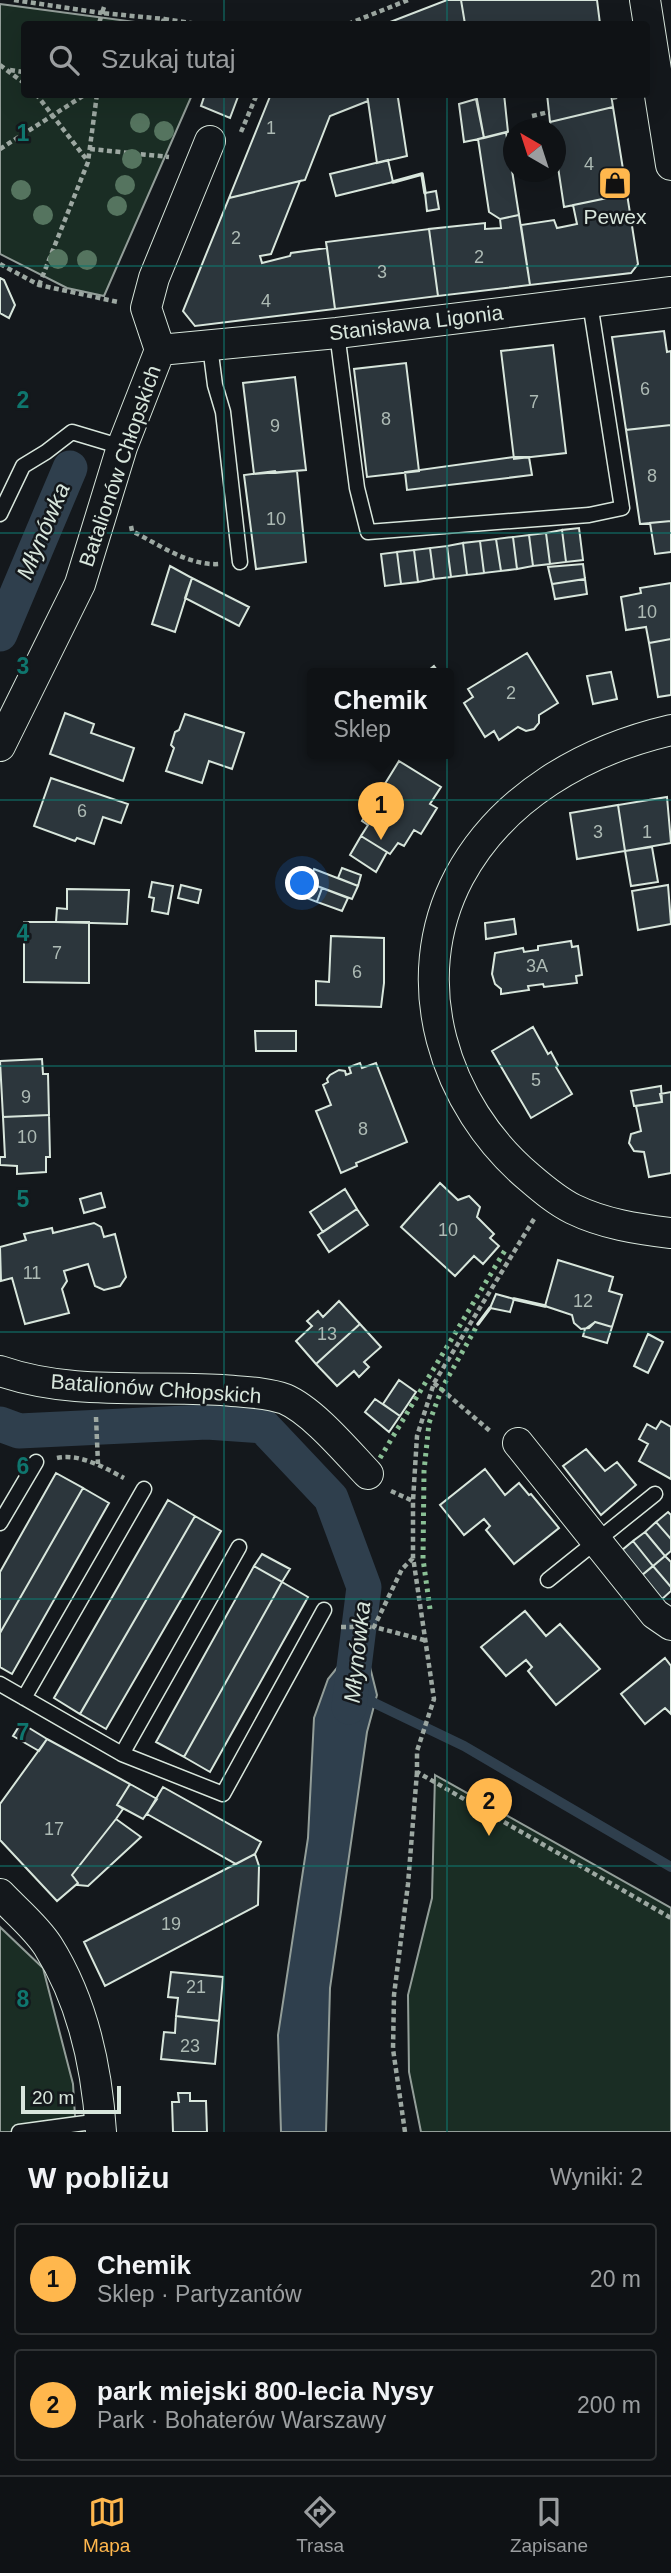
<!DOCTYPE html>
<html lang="pl">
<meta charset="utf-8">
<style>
:root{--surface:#0f1215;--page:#181b1e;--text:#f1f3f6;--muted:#9b9ea0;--line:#2f3234;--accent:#ffb74d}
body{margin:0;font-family:Arial,sans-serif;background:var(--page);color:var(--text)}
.compass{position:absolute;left:503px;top:119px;width:63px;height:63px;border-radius:50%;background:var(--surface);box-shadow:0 7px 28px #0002;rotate:321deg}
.scale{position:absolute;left:21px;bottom:18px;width:100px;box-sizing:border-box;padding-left:7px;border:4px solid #d8e6dc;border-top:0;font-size:19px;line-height:24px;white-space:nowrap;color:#d8e6dc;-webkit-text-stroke:5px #14181c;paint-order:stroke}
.you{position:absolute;left:303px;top:884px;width:24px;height:24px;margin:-18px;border:5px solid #fff;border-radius:50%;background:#1a73e8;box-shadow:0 0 0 10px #1a73e833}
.badge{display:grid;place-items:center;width:46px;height:46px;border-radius:50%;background:var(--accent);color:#111;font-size:23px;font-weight:700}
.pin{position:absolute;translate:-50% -58px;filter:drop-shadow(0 2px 4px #0008)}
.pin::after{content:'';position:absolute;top:37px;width:24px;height:21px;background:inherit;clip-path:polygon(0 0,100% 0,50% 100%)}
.popup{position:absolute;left:307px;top:668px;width:147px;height:91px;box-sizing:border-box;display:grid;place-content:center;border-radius:7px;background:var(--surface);filter:drop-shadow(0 2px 5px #0005);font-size:23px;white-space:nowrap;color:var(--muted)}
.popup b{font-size:26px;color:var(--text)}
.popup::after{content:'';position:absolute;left:50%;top:100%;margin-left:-14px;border:14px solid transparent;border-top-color:var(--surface)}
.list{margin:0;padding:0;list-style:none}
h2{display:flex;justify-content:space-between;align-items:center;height:91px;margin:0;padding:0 28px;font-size:30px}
h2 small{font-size:23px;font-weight:400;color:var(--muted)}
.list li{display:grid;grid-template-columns:46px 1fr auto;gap:21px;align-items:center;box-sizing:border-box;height:112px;margin:0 14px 14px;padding:0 14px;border:2px solid var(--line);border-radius:7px}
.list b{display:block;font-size:26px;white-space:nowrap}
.list p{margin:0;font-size:23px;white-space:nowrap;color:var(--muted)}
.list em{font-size:23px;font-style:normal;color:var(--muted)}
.icon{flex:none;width:38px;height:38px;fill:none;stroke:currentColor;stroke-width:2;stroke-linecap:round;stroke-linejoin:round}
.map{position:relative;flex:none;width:671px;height:2132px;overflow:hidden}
.search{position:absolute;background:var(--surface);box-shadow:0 7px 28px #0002;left:21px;right:21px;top:21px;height:77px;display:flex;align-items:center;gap:18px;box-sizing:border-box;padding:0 24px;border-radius:7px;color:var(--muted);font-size:26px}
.sheet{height:343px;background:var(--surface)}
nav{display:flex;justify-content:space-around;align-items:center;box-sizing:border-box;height:98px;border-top:2px solid var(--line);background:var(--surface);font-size:19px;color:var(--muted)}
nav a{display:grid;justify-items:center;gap:4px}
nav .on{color:var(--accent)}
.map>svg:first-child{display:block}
</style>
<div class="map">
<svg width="671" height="2132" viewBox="0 0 671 2132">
<rect width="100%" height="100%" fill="#14181c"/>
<path fill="#1a2d24" stroke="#939e99" stroke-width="2" d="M0,4L150,24H24V94L192,95L104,296L67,288L0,254Z
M435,1775L671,1908V2132H421L409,2072L408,1995L432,1898Z
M0,1927L43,1968L73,2084L76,2132H0Z"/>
<path fill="#2f3f4d" stroke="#939e99" stroke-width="2" d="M345,1658L370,1667L377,1695L367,1732L330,1988L326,2132H281L278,2035L308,1838L314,1718L328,1679Z"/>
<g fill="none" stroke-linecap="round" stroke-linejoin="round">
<path stroke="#2f3f4d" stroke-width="10" d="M364,1698L464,1746L671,1867"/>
<path stroke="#2f3f4d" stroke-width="35" d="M0,634L70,468
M0,1424L19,1431L207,1422L263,1426L331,1498L364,1587L349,1707"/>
</g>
<path fill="#2c363c" stroke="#d8e6dc" stroke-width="2" d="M447,0H461L465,24H385Z
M461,0H597L600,24H465Z
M205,94H239L230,118L201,106Z
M271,94H367L368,101L330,116L305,180L229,198Z
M367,94H394L398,98L407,156L377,163Z
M476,94H504L508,132L484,138Z
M547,94H611L613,107L550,122Z
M476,99L484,138L464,142L459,104Z
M613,107L627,194L564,207L556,154V130H551L550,122Z
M506,132L519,215L500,219L489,212L478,139Z
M388,160L393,182L336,196L330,174Z
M300,181L271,254L260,256L262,263L290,256L291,253L327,248L335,309L195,326L183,311L229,198Z
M436,191L439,209L427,211L425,193Z
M627,194L638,264L631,273L530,285L521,225L554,220L557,228L577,224L573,205Z
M519,215L530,285L438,296L429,229L485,223V229L501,228L500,219Z
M429,229L438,296L335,309L326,242Z
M0,278L4,280L15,305L9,318L0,313Z
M664,331L667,352L671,351V425L626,430L612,337Z
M553,345L566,453L514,459L501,351Z
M406,363L419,471L367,477L354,369Z
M295,377L306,470L254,474L243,383Z
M671,425V521L640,524L626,430Z
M514,457H529L532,475L407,490L405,472Z
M275,471L276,473L297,471L306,562L256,569L244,475Z
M671,521V552L655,554L650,523Z
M579,528L583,560L566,562L562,530Z
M562,530L566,562L550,564L546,533Z
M546,533L550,564L533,566L529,535Z
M529,535L533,566L517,569L513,537Z
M513,537L517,569L501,571L496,539Z
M496,539L501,571L484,573L480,541Z
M480,541L484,573L467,575L463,543Z
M463,543L467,575L451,577L447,546Z
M447,546L451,577L434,579L430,548Z
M430,548L434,579L418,582L414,550Z
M414,550L418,582L401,584L397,552Z
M397,552L401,584L385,586L381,554Z
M583,564L585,579L552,584L548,567Z
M170,566L192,578L175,632L152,624Z
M192,578L249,607L239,626L185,598Z
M585,579L587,594L555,599L552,584Z
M671,583V639L649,643L646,627L626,630L621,597L641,593L640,588Z
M671,639V695L658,697L649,643Z
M527,653L558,703L539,715V723L534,729L526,731L518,727L499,740L494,731L485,737L464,703L473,697L468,689Z
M434,666L440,674H424Z
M611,672L617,699L593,704L587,676Z
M65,713L94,724L91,733L134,748L123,781L50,754Z
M185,714L244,733L232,769L209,761L202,783L166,771L174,748L171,745L175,732L179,730Z
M399,761L441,787L430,804L437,808L421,834L414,830L404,846L398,843L390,854L361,836L368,825L362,821Z
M51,778L128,804L121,823L103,817L94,844L77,838L75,841L34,826Z
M667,797L671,843L625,851L618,805Z
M618,805L625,851L577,859L570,813Z
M361,836L387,852L376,872L350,855Z
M652,847L658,882L631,886L625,851Z
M342,868L361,875L358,886L338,878Z
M314,869L358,886L352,899L309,883Z
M152,882L173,886L168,914L152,911L154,898L149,897Z
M309,883L322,888L317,902L304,897Z
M181,885L201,890L198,903L178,898Z
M668,885L671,924L638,930L632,891Z
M322,888L348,898L342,911L317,902Z
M67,889L129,890L127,924L56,922L57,908L67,909Z
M514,919L516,934L486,939L485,923Z
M24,922H89V983L24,982Z
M331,936L384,938V983L381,1007L316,1005V981L329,982Z
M571,941L572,947L578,946L582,975L576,976L577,983L544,987L543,984L528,986L529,990L501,994V989L495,984L492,974L495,953L523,948L524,952L538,950V946Z
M533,1027L548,1054L551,1052L558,1065L556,1067L572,1094L531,1118L492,1051Z
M255,1031H296V1051H256Z
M42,1059L43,1074H48L49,1115L3,1117L0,1061Z
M360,1063L362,1068L376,1063L407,1142L356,1163L357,1166L341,1173L316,1111L331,1105L323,1085L328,1082L327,1079L330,1075L339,1070L345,1071L346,1075L351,1073L349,1067Z
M661,1086L662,1102L634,1106L631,1091Z
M671,1092V1173L649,1177L644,1152L634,1151L629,1143L631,1134L641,1131L636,1106L662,1102L660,1094Z
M49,1115L50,1157H46V1172L17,1174V1166L0,1165V1157H5L3,1117Z
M440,1183L458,1200L469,1196L480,1207L477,1217L494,1234L490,1238L499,1246L483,1264L474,1256L455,1276L401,1227Z
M345,1189L357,1209L323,1232L310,1212Z
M101,1193L105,1207L84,1213L80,1199Z
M357,1209L368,1225L329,1252L318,1235Z
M94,1223L101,1227L104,1237L115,1234L126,1277L120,1286L104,1290L95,1286L88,1264L64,1271L67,1281L62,1289L69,1313L25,1324L12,1278L1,1281L0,1247L26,1240L24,1234L52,1228L53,1233Z
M558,1260L613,1277L609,1291L622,1295L612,1327L595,1322L589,1328L581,1329L574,1323L572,1315L545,1306Z
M496,1294L514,1299L510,1312L490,1308Z
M339,1301L360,1324L316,1364L296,1341L312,1326L307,1321L318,1311L323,1317Z
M595,1322L612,1327L607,1343L583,1336L585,1329Z
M360,1324L381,1347L364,1362L369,1367L359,1377L354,1371L337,1386L316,1364Z
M648,1334L663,1342L648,1373L634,1366Z
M399,1380L416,1392L400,1416L383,1404Z
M375,1399L400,1416L389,1432L365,1412Z
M661,1421L671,1427V1479L639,1461L648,1444L639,1439L647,1424L656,1429Z
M586,1449L605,1471L617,1462L636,1485L601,1515L563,1466Z
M485,1469L505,1495L519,1483L529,1495L531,1494L559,1528L514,1564L486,1530L490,1526L484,1519L464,1535L440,1505Z
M56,1473L83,1488L0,1633V1572Z
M83,1488L109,1503L12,1674L0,1667V1633Z
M168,1500L195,1516L80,1714L54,1698Z
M668,1512L671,1515V1539L656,1522Z
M195,1516L221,1531L106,1729L80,1714Z
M656,1522L671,1539V1551L665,1556L645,1532Z
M645,1532L665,1556L653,1566L633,1541Z
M633,1541L653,1566L641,1576L621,1551Z
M262,1554L290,1569L282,1582L254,1566Z
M665,1556L671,1562V1587L653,1566Z
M254,1566L282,1582L184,1757L156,1742Z
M653,1566L671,1587V1591L661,1600L641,1576Z
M282,1582L308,1597L210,1772L184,1757Z
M525,1611L546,1636L560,1624L600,1669L556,1705L528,1671L532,1667L526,1660L506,1676L481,1647Z
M665,1658L671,1666V1714L665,1708L645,1724L621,1694Z
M21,1723L47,1739L39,1751L13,1736Z
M47,1739L130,1784L117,1805L123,1809L116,1819L72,1875L78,1883L57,1901L0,1840V1804Z
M130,1784L157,1799L143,1819L117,1805Z
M163,1787L261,1842L255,1854L236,1864L147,1814Z
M116,1819L141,1837L88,1886L77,1885L78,1883L72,1875Z
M255,1854L259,1866L258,1905L105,1986L84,1942Z
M171,1972L223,1977L219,2021L176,2016L178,1998L168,1997Z
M176,2016L219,2021L215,2064L161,2059L164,2032L175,2033Z
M178,2093H190V2101H206L207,2132H173L172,2102H179Z"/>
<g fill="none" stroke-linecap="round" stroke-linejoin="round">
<g stroke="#d8e6dc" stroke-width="17">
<path id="service" d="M337,333L357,488L368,532L589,515L622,508L590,303
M210,346L215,385L223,412L240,562
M0,514L23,466L46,452L72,432L122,447
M0,1523L36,1462
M548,1580L655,1494
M0,1684L122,1754L223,1794L324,1610
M24,1698L144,1489
M122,1754L239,1547
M19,2132L100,2121"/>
</g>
<g stroke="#d8e6dc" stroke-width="32">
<path id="minor" d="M645,0L671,165
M160,350L337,333L671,292
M671,730C585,750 502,797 459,877C404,981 444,1106 530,1178C544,1190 557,1201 573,1209C604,1224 637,1229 671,1233
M0,746L80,584L122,447L160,350L146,308L154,278L210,141
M0,1371C72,1396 148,1385 222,1390C242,1392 266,1392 285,1399C313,1411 347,1452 368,1474
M518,1443L655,1614L671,1625
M0,1894C15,1910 36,1927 48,1946C82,2000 97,2068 101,2132"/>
</g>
<path stroke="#9da8a2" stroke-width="4.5" stroke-dasharray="5 3.5" stroke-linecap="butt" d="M14,0L102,13L99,24
M104,7L102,13L164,19L162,24
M164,19L198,24
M348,24L408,0
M0,65L24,83
M10,70L24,72
M36,94L87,160
M612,98L628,94
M532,116L549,112
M241,132L257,94
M0,149L86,94
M90,149L169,157
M0,264L39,285L118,302
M39,285L88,162L97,94
M131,526L132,531C158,544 188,566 219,564
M534,1219L434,1383L417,1436L413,1501V1557L434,1699L417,1751V1772L671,1918
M434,1383L490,1431
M96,1417L98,1464
M57,1458C80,1453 105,1468 124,1478
M391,1491L413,1501
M413,1558L402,1569L374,1627L424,1640
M341,1627H374
M405,2132L393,2049L394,1995L408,1884L417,1772"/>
<use href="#service" stroke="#14181c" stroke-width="14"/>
<use href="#minor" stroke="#14181c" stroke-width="30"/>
<path stroke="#8ac095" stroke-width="5" stroke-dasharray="3.5 5" stroke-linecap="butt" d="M380,1458L507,1247
M430,1609L423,1559L424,1471L429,1423L442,1388L478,1324"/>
<path stroke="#d8e6dc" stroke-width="3.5" d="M393,182L422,174L425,193
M514,1299L545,1306
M478,1324L490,1308"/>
</g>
<g fill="#55745f">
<circle cx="140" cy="123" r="10"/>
<circle cx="164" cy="131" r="10"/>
<circle cx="132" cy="159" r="10"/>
<circle cx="125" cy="185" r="10"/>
<circle cx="21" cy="190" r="10"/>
<circle cx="117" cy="206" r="10"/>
<circle cx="43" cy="215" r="10"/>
<circle cx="58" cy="259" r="10"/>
<circle cx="87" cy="260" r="10"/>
</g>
<path fill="none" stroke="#0f766e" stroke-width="2" stroke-opacity="0.55" d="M224,0V24M447,0V24M224,94V2132M447,94V2132M0,266H671M0,533H671M0,800H671M0,1066H671M0,1332H671M0,1599H671M0,1866H671"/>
<defs>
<g id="shop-square" transform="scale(1.75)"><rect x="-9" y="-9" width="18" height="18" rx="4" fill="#ffb74d" stroke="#14181c"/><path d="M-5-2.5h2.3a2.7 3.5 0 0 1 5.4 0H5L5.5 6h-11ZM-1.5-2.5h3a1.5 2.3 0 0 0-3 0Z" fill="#111"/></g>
</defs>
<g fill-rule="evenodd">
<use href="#shop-square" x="615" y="183"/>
</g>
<g text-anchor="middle" stroke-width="5" stroke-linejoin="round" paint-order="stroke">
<g font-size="18" fill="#adbab4">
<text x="271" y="134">1</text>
<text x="589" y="170">4</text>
<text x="236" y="244">2</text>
<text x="479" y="263">2</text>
<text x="382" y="278">3</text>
<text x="266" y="307">4</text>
<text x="645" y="395">6</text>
<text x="534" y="408">7</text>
<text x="386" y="425">8</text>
<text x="275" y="432">9</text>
<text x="652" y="482">8</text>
<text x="276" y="525">10</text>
<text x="647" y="618">10</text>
<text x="511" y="699">2</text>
<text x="82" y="817">6</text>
<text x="598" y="838">3</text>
<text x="647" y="838">1</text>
<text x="57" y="959">7</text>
<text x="537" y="972">3A</text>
<text x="357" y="978">6</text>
<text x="536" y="1086">5</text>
<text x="26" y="1103">9</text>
<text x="363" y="1135">8</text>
<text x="27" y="1143">10</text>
<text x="448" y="1236">10</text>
<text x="32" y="1279">11</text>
<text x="583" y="1307">12</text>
<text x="327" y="1340">13</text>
<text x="54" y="1835">17</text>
<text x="171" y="1930">19</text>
<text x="196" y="1993">21</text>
<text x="190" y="2052">23</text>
</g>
<g font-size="21" fill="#d8e6dc" stroke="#14181c">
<text x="615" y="224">Pewex</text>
</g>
<g font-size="21" fill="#d8e6dc" stroke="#14181c">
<text transform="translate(416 323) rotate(-7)" y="7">Stanisława Ligonia</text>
<text transform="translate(120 466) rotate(-71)" y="7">Batalionów Chłopskich</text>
<text transform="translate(156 1389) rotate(4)" y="7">Batalionów Chłopskich</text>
</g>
<g font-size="23" font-style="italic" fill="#d8e6dc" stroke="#14181c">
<text transform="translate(43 531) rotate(-67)" y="8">Młynówka</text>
<text transform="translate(357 1652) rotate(-84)" y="8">Młynówka</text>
</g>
</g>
<g font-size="23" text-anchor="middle" font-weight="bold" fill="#0f766e" stroke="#14181c" stroke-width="5" stroke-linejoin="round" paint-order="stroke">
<text x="23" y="141">1</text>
<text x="23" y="408">2</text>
<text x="23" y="674">3</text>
<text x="23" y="941">4</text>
<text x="23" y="1207">5</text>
<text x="23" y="1474">6</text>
<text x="23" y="1740">7</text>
<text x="23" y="2007">8</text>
</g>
</svg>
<svg class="compass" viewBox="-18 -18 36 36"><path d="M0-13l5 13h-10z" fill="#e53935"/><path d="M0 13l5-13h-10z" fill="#9b9ea0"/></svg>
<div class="scale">20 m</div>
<div class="you"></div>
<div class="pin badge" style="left:381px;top:840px">1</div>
<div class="popup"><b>Chemik</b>Sklep</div>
<div class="pin badge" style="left:489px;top:1836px">2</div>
<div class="search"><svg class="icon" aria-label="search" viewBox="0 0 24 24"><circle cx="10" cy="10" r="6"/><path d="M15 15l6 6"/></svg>Szukaj tutaj</div>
</div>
<section class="sheet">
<h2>W pobliżu<small>Wyniki: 2</small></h2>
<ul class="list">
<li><span class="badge">1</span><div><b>Chemik</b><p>Sklep · Partyzantów</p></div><em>20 m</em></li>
<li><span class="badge">2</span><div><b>park miejski 800-lecia Nysy</b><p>Park · Bohaterów Warszawy</p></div><em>200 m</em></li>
</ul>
</section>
<nav>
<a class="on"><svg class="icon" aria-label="map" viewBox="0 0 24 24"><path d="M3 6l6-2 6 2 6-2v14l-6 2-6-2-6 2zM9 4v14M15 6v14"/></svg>Mapa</a>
<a><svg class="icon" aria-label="directions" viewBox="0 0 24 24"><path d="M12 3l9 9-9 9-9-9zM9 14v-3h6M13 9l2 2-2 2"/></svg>Trasa</a>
<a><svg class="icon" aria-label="saved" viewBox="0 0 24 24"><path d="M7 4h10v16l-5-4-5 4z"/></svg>Zapisane</a>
</nav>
